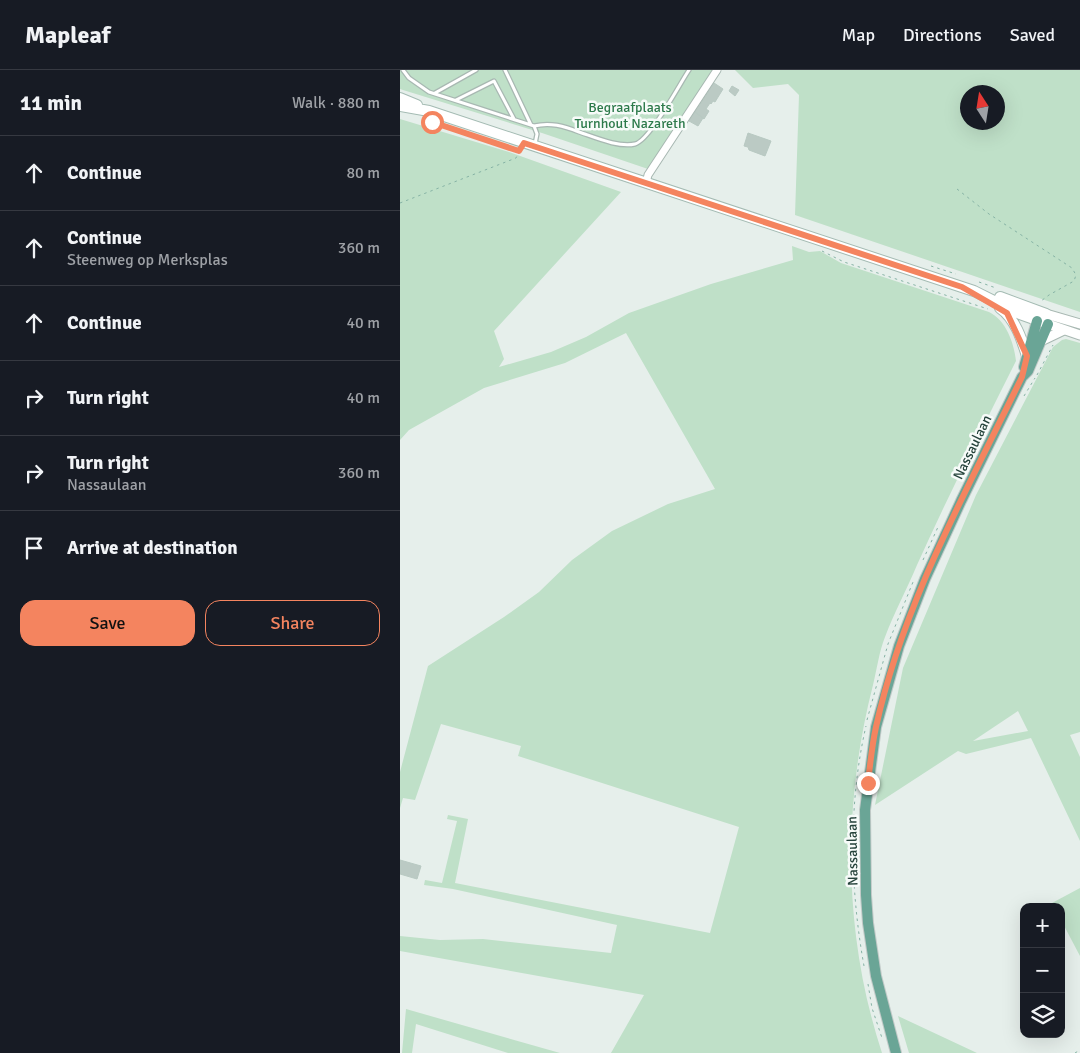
<!DOCTYPE html>
<meta charset="utf-8">
<style>
:root{--surface:#171b24;--page:#20242c;--text:#f1f3f6;--muted:#9ea1a6;--line:#363941;--accent:#f4845f}
body{margin:0;font-family:Signika,sans-serif;background:var(--page);color:var(--text)}
.controls{position:absolute;right:15px;bottom:15px;display:grid;overflow:hidden;border-radius:10px;box-shadow:0 5px 20px #0002}
.controls button{width:45px;height:45px;display:grid;place-items:center;padding:0;border:0;border-bottom:1px solid var(--line);background:var(--surface);color:var(--text);font:25px sans-serif}
.compass{position:absolute;left:560px;top:15px;width:45px;height:45px;border-radius:50%;background:var(--surface);box-shadow:0 5px 20px #0002;rotate:348deg}
.stop{position:absolute;width:15px;height:15px;margin:-11px;border:4px solid #f4845f;border-radius:50%;background:#fff}
.stop.end{background:#f4845f;border-color:#fff;box-shadow:0 1px 5px #0008}
.list{margin:0;padding:0;list-style:none}
h2{display:flex;justify-content:space-between;align-items:center;height:65px;margin:0;padding:0 20px;font-size:21px}
h2 small{font-size:16px;font-weight:400;color:var(--muted)}
.list li{display:grid;grid-template-columns:32px 1fr auto;gap:15px;align-items:center;box-sizing:border-box;height:75px;padding:0 20px;border-top:1px solid var(--line)}
.list b{display:block;font-size:19px;white-space:nowrap}
.list p{margin:0;font-size:16px;white-space:nowrap;color:var(--muted)}
.list em{font-size:16px;font-style:normal;color:var(--muted)}
.actions{display:flex;gap:10px;padding:15px 20px}
.actions a{flex:1;padding:11px 0;border:1px solid var(--accent);border-radius:15px;text-align:center;font-size:18px;color:var(--accent)}
.actions .main{background:var(--accent);color:#111}
.icon{flex:none;width:28px;height:28px;fill:none;stroke:currentColor;stroke-width:2;stroke-linecap:round;stroke-linejoin:round}
.map{position:relative;flex:none;width:680px;height:983px;overflow:hidden}
header{display:flex;align-items:center;gap:30px;box-sizing:border-box;height:70px;padding:0 25px;background:var(--surface);border-bottom:1px solid var(--line)}
header strong{font-size:24px}
nav{display:flex;gap:28px;margin-inline-start:auto;font-size:18px}
main{display:flex}
aside{flex:1;background:var(--surface)}
.map>svg:first-child{display:block}
</style>
<header>
<strong>Mapleaf</strong>
<nav><a>Map</a><a>Directions</a><a>Saved</a></nav>
</header>
<main>
<aside>
<h2>11 min<small>Walk · 880 m</small></h2>
<ul class="list">
<li><svg class="icon" aria-label="ahead" viewBox="0 0 24 24"><path d="M12 20V5M6 11l6-6 6 6"/></svg><div><b>Continue</b></div><em>80 m</em></li>
<li><svg class="icon" aria-label="ahead" viewBox="0 0 24 24"><path d="M12 20V5M6 11l6-6 6 6"/></svg><div><b>Continue</b><p>Steenweg op Merksplas</p></div><em>360 m</em></li>
<li><svg class="icon" aria-label="ahead" viewBox="0 0 24 24"><path d="M12 20V5M6 11l6-6 6 6"/></svg><div><b>Continue</b></div><em>40 m</em></li>
<li><svg class="icon" aria-label="right" viewBox="0 0 24 24"><path d="M7 20v-9h11M14 6l5 5-5 5"/></svg><div><b>Turn right</b></div><em>40 m</em></li>
<li><svg class="icon" aria-label="right" viewBox="0 0 24 24"><path d="M7 20v-9h11M14 6l5 5-5 5"/></svg><div><b>Turn right</b><p>Nassaulaan</p></div><em>360 m</em></li>
<li><svg class="icon" aria-label="arrive" viewBox="0 0 24 24"><path d="M6 21V4h12l-3 4 3 4H6"/></svg><div><b>Arrive at destination</b></div></li>
</ul>
<div class="actions"><a class="main">Save</a><a>Share</a></div>
</aside>
<div class="map">
<svg width="680" height="983" viewBox="0 0 680 983">
<rect width="100%" height="100%" fill="#e6efeb"/>
<path fill="#bfe0c8" fill-rule="evenodd" d="M0,0H313L248,99L142,63L3,20L0,19Z
M335,0H680V242L395,145L399,25L388,14L353,18ZM568,22H598V52H568Z
M0,49L109,82L221,122L94,261L104,289L99,297L151,282L186,267L229,243L311,214L393,190L392,176L409,182L420,181L441,193L589,242C606,250 614,273 616,291C582,359 548,426 517,495C507,519 494,543 485,567C479,582 477,599 473,615C442,736 443,864 482,983H211L244,925L0,881V866L40,870L83,869L211,883L217,855L53,819L24,815L25,810L42,813L57,751L47,749L48,745L68,749L55,813L310,863L339,757L118,686L121,676L41,654L15,730L3,728L0,738V702L28,596L104,547L139,522L172,490L212,461L268,434L315,419L226,263L165,293L84,318L9,360L0,370Z
M666,269L680,273V662L670,665L680,687V771L631,668L566,684L558,681L475,735L503,598L576,425L653,277L662,270ZM618,641L628,661L573,671Z
M680,818V886L661,850V837H654L652,833Z
M6,939L160,983H108L16,954L12,983H2Z
M498,946L577,983H509Z"/>
<path fill="#bbcac4" stroke="#b8c9c2" d="M314,13L323,19L315,32L313,31L311,34L310,33L306,39L309,41L304,49L295,42Z
M332,16L339,20L335,26L329,21Z
M295,42L303,48L298,56L289,51Z
M348,63L371,71L365,86L349,80L348,77L344,76Z
M0,790L21,796L17,809L0,804Z"/>
<g fill="none" stroke-linecap="round" stroke-linejoin="round">
<g stroke="#a8b8b2" stroke-width="5.5">
<path id="service" d="M3,0L9,8L29,22L134,56L137,64L135,74
M105,0L131,55
M35,23L76,0
M56,30L94,11L114,49
M134,56C150,52 164,56 179,62C194,67 219,78 235,74C250,70 279,15 289,0"/>
</g>
<g stroke="#a8b8b2" stroke-width="9">
<path id="minor" d="M246,113L248,105L317,0"/>
</g>
<g stroke="#a8b8b2" stroke-width="11">
<path id="tertiary" d="M646,244L680,254
M648,254L680,265
M641,271L664,260"/>
</g>
<g stroke="#a4bbb3" stroke-width="12">
<path id="secondary" d="M0,28L17,35
M0,36L29,41L574,221L620,244L648,254L646,244
M600,227L646,244
M600,238C615,248 622,270 627,286"/>
</g>
<g stroke="#c2cac8" stroke-width="12">
<path id="primary" d="M624,297L637,251
M496,983L476,906L468,853L466,825L465,740L476,657L499,576L525,509L561,431L622,307L628,301L648,254"/>
</g>
<path stroke="#86b3a5" stroke-width="1" stroke-dasharray="2.5 4" stroke-linecap="butt" d="M557,119L589,144L672,198L676,205L674,211L649,225L641,231
M0,133L116,88L119,82
M422,181L444,192L588,239
M531,196L556,204
M579,212L596,218
M637,305L653,275
M624,326L635,308
M523,490L538,457
M467,650L488,574L513,512
M464,896C450,818 448,734 466,656
M468,914L472,938L482,968
M675,983L680,980"/>
<use href="#service" stroke="#fff" stroke-width="3"/>
<use href="#minor" stroke="#fff" stroke-width="7"/>
<use href="#tertiary" stroke="#fff" stroke-width="9"/>
<use href="#secondary" stroke="#fff" stroke-width="10"/>
<use href="#primary" stroke="#6aa596" stroke-width="10"/>
</g>
<g fill="none" stroke-linecap="round" stroke-linejoin="round">
<path stroke="#f4845f" stroke-width="6" d="M32,52L119,81L124,73L562,217L607,243L627,286L622,307C567,420 503,533 476,657C472,675 470,694 468,713"/>
</g>
<g text-anchor="middle" stroke-width="5" stroke-linejoin="round" paint-order="stroke">
<g font-size="14" fill="#2d7a4b" stroke="#f7fbf9">
<text x="230" y="42">Begraafplaats<tspan x="230" dy="16">Turnhout Nazareth</tspan></text>
</g>
<g font-size="14" fill="#24423a" stroke="#f7fbf9">
<text transform="translate(572 377) rotate(-64)" y="5">Nassaulaan</text>
<text transform="translate(452 781) rotate(-91)" y="5">Nassaulaan</text>
</g>
</g>
</svg>
<div class="controls">
<button>+</button>
<button>−</button>
<button><svg class="icon" aria-label="layers" viewBox="0 0 24 24"><path d="M12 4l9 5-9 5-9-5zM3 14l9 5 9-5"/></svg></button>
</div>
<svg class="compass" viewBox="-18 -18 36 36"><path d="M0-13l5 13h-10z" fill="#e53935"/><path d="M0 13l5-13h-10z" fill="#9ea1a6"/></svg>
<div class="stop" style="left:32px;top:52px"></div>
<div class="stop end" style="left:468px;top:713px"></div>
</div>
</main>
